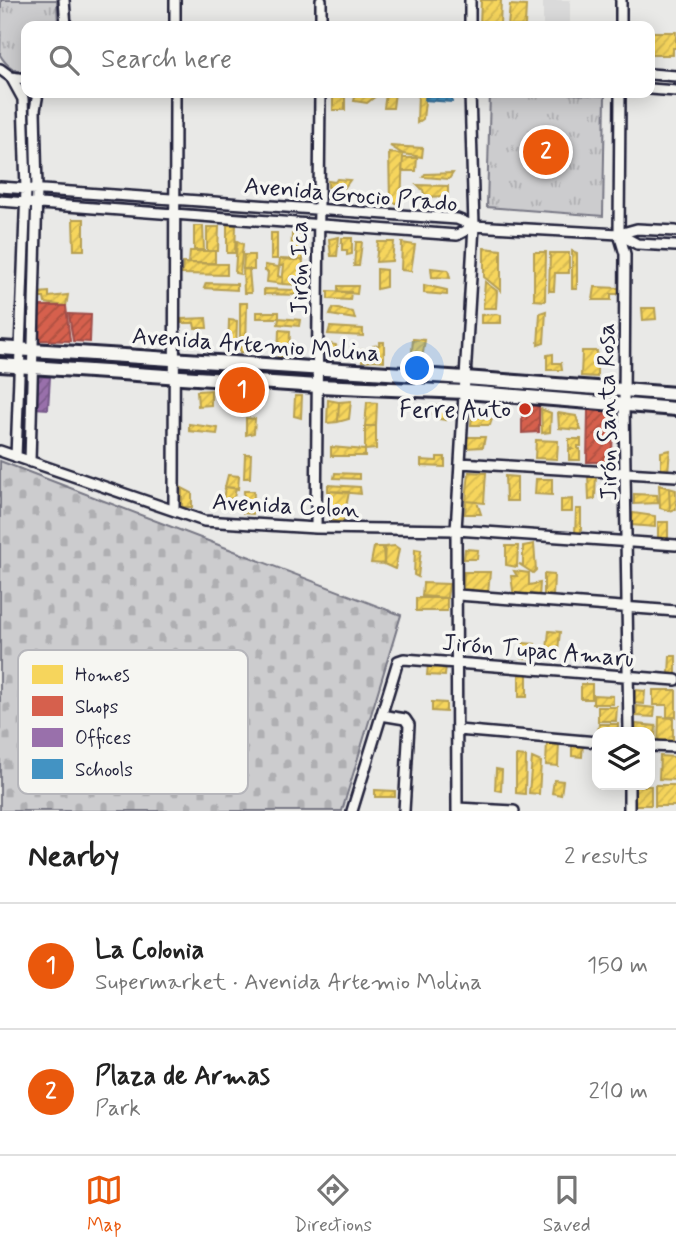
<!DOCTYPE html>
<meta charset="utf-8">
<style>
:root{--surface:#fff;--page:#f2f2f2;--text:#222;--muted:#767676;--line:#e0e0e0;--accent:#ea580c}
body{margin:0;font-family:Mynerve,sans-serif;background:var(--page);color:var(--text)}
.controls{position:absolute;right:21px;bottom:21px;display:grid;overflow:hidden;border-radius:14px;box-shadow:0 4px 18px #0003}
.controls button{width:63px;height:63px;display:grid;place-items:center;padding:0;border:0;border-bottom:2px solid var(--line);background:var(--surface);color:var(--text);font:35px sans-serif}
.you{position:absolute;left:418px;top:369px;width:24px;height:24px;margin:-18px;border:5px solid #fff;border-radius:50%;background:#1a73e8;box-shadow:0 0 0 10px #1a73e833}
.badge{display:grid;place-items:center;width:46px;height:46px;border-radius:50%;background:var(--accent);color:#fff;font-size:23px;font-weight:700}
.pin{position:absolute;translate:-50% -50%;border:4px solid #fff;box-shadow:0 2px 7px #0006}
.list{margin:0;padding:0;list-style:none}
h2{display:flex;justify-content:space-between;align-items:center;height:91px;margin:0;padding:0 28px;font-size:30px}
h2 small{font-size:23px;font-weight:400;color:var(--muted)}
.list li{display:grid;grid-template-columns:46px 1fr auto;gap:21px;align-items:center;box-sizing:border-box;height:126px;padding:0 28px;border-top:2px solid var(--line)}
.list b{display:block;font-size:26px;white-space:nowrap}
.list p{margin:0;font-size:23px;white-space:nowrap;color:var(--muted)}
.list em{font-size:23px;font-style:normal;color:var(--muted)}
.icon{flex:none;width:38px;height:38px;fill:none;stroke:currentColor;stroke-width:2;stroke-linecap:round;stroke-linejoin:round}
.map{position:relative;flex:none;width:676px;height:811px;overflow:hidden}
.search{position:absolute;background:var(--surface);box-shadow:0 4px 18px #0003;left:21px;right:21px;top:21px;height:77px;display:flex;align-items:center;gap:18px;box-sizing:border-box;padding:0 24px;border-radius:14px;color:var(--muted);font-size:26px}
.sheet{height:343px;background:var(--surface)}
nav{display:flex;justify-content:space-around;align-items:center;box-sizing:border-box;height:98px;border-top:2px solid var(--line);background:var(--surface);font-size:19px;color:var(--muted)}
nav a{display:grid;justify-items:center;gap:4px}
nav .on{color:var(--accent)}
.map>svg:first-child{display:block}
</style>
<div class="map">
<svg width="676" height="811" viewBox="0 0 676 811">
<defs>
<pattern id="grass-tufts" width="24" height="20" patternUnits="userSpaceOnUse" patternTransform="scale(1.75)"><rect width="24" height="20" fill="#ccccce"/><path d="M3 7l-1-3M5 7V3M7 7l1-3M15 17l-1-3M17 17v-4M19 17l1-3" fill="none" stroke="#afafb2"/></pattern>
<pattern id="cemetery-stones" width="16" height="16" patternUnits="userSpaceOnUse" patternTransform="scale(1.75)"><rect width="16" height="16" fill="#ccccce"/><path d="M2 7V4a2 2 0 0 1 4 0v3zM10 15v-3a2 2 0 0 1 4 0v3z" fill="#afafb2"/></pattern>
<pattern id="homes-hatch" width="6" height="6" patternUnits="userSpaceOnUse" patternTransform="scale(1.75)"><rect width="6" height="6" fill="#f6d55c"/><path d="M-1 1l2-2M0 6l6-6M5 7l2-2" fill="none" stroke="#d3b751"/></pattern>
<pattern id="shops-hatch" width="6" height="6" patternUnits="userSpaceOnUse" patternTransform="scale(1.75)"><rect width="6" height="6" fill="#d6604d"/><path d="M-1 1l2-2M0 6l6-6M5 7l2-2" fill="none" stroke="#ad4f41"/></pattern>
<pattern id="offices-hatch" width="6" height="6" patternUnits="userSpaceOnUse" patternTransform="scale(1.75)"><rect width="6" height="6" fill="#9970ab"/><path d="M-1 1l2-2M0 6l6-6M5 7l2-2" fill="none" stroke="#7c5c8c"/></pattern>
<pattern id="schools-hatch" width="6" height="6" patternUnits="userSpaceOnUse" patternTransform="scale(1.75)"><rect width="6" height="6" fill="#4393c3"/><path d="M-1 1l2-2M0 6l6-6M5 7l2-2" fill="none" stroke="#3878a0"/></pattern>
</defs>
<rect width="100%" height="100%" fill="#e9e9e7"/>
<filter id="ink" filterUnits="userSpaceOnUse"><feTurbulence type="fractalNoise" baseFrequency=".0143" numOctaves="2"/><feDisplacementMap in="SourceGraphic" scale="14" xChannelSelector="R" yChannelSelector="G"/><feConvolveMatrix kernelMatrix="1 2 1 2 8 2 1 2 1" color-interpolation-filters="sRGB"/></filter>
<g filter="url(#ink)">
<path fill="#dadada" d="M543,0H570V26H543Z"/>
<path fill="url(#grass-tufts)" stroke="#777784" stroke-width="2" d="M1,0H57L58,26H26V72C14,72 6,65 0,55Z
M490,93H560L605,96L603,216L487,207Z"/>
<path fill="url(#cemetery-stones)" stroke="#777784" stroke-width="2" d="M0,461L401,615L342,811H0Z"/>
<path fill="url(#homes-hatch)" stroke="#b69f52" stroke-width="2" d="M481,0H501L500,26H480Z
M510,5L526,6L525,26H508Z
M650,32H676V48H673V55H650Z
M333,93H345V110H333Z
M356,93H377L376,96L367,103L354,101Z
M386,93H395L393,108H384Z
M418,93H426L423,119L417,123Z
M390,146L423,148L422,157L403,154Z
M389,153L403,154L401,204L390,202Z
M403,158H417L416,171H402Z
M453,173L449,179L423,177L425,174Z
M337,179L350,180L342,191L328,187V181L335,182Z
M417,185L448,186V196L425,197L423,190Z
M73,219H84V250H74Z
M227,225H236L235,253H227Z
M194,226H203L204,250H194Z
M207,227H219L218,251H207Z
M271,233H277V259H271Z
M292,234H303V260H291Z
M339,237L337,256H331L329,239Z
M342,238H352V254L347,255V250H342Z
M237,241L243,244L240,274L235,273Z
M356,242H362L359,266H354Z
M378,242H394L392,261L376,262Z
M402,243L415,245L411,271L401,270Z
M484,248L501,250V291L484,277Z
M190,251H215V263H189Z
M572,251L577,253V289H572Z
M534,252H546L545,301L534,300Z
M550,253H569V273H555L554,291H549Z
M244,255H254V270L243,269Z
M280,259L303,260L301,285L282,284L284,265L279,267Z
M183,263L227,264V275L182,274Z
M265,265L279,267L278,276L283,278L282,284L267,282L268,272L265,271Z
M431,268L448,270L450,278L432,277Z
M243,269H249L251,293H244Z
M377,269L386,270V287L377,289Z
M485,282L497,291L496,308H483Z
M206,283L237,284V290L204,288Z
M424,285L447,290V295L424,293Z
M338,286H358L357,294L338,292Z
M595,287L619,288V294H611V300H593Z
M264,289L295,290L297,295L264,294Z
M328,291L351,292L350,300L328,299Z
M49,292V297L68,295L66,306L45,303L44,298H37L38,293Z
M240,303H247L246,352H240Z
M333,308L353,312L355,319L330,315Z
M642,308H655L656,319L643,320Z
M546,311L544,343L538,345L540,313Z
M257,312H279V318H257Z
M496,314L501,315V323H481V315Z
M206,318L207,328H195L194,323H182V319Z
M279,318L300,320L299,326L278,324Z
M229,320L237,321L236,351L228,350Z
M330,327L363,329V336L328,334Z
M279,330L290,331L289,356H278Z
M413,339L425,340L421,366L411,363Z
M379,342H384V361L374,360L373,346L379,345Z
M325,343L336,345L339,358L328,357Z
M373,349L374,360L362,361L361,350Z
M582,351H597V377L581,376Z
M553,354V363H561L562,370H547V355Z
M211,390V405L198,406L197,391Z
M295,396H302L301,418L294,416Z
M328,400L339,402L338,422L327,423Z
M351,401L349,419L338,422L339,402Z
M367,402L377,403L376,426H365Z
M434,406L448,408L446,420L433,418Z
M541,409L551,413L550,432L542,433Z
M558,413L576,416L581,430L559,428Z
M472,416L492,419L490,425H471Z
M246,418L255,419L254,433L246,435Z
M189,424L218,428L217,434L189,431Z
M365,426H376V449L365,450Z
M465,437H485L483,447L465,448Z
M569,439H581V446H578V449H580V460H569V449H572L569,447Z
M536,440L558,441L557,459L535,458Z
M331,447L365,450V456H331Z
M670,450L668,472L661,471V452Z
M245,454H251L250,478H244Z
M437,457H445V467L421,466V460L437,461Z
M469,472L486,473L484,503L466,501Z
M335,473L359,474V479L334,478Z
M588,474H596L595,499L589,500Z
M228,475L239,476L238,489L225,487Z
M505,476L517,477V501H506Z
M536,479H552V495L535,494Z
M328,485L360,487L361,494L328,491Z
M659,485L669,488L670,511L660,508Z
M225,487L236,488L234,498L223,500Z
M182,488L192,493V507H182Z
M669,488L676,490V509L670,511Z
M244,491H254L253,514L243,513Z
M328,491L349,492L343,523L329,520Z
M634,494L657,495L658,503L634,504Z
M572,499V512H561V500Z
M466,501L477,502L481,514H465Z
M576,509H581V534H575Z
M633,513L655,516V527L631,525Z
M658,522H668V540H658Z
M534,544L536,570L533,573L519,564L523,565V546Z
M395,546L399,549L395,569L384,564L385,547Z
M506,546H518L517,567L506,565Z
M374,547H383L384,564L371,563Z
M415,549L421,550L418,577L414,575Z
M465,549L478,550L477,559H464Z
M514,571L529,573V585L540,583L539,598L514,597L511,576H517Z
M464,572H490L488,593L463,590Z
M544,574L554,575L553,597L544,596Z
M423,583L449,584L447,598L422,596Z
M416,598H447V611H416Z
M549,631L560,632L558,650L547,649Z
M523,643L535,644L534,659L522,658Z
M670,656H676V675L669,674Z
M428,664L446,665L445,676L427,675Z
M519,672H527V697H519Z
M581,684H592V699H581Z
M635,690L645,691L644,704L634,703Z
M653,690H676V717H667V705H653Z
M593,695L613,696V704H593Z
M432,702L446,703V712L432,711Z
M637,706L655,708L654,717L636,716Z
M598,707H617L616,721H598Z
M659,717L673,718V745H658Z
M599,724H618V732H598Z
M636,724L656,726L655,741H650V732H635Z
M547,741L559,742L558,766L546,765Z
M572,741L583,743L582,757L572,756Z
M516,756L526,757L525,794L516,793Z
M660,756L676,757V780L659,779Z
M532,758L541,762L539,794L529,793Z
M496,769L502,770L501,791L495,790Z
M554,780L563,781L561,795L552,793Z
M655,785H676V806H655Z
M635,786H651V805H634Z
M375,790L395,791V797H375Z"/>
<path fill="url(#shops-hatch)" stroke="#a04d48" stroke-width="2" d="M37,306H66L70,341L36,340Z
M69,314L91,315L90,342L73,341Z
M223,387L237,388V400H223Z
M522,405H539V432L522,433Z
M588,410H613L612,462H587Z"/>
<path fill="url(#offices-hatch)" stroke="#755989" stroke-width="2" d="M35,377H50L48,409L34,408Z"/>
<path fill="url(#schools-hatch)" stroke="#39719a" stroke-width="2" d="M426,93H453L452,102L425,100Z"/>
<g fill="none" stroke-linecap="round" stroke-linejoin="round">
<g stroke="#22223b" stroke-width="14">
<path id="street" d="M64,0L66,26
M175,26V0
M321,26V0
M470,26V0
M621,26V0
M0,69L11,77L26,79
M650,74L676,76
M11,77L23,99L26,189L16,457
M650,89L676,91
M620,93L619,234L625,254L624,405L629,732
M0,187L457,219L474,226L619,234L637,229L676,231
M0,201L457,235L474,226
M619,234L637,244L676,246
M0,451L204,521L316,528L456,530L676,545
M30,462L37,189L35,110L38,93
M460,463L676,476
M174,509L175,93
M316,528L320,93
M458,595L676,611
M381,715L405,719L409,725L404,811
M458,730L597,742
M650,746L676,747
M457,808L514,811
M352,811L398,661L404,659L676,680
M457,811L456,530L474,226L470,93
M629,811V785"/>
</g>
<g stroke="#22223b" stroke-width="18">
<path id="secondary" d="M0,348L465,378L676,394
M0,365L318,386L465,392L676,409"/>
</g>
<use href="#street" stroke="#f6f6f2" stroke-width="9"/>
<use href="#secondary" stroke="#f6f6f2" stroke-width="12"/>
</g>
</g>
<circle fill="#c8321e" stroke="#f6f6f2" stroke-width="2.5" cx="525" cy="409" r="7"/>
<g text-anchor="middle" stroke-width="7" stroke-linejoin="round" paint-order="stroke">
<g font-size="24" fill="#22223b" stroke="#f6f6f2">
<text transform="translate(351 194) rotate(5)" y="8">Avenida Grocio Prado</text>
<text transform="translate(299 268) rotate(-90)" y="8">Jirón Ica</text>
<text transform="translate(256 344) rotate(4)" y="8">Avenida Artemio Molina</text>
<text transform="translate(607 412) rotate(-91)" y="8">Jirón Santa Rosa</text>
<text transform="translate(286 505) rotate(3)" y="8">Avenida Colon</text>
<text transform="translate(538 650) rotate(5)" y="8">Jirón Tupac Amaru</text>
</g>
<g font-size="24" fill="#22223b" stroke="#f6f6f2" text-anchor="end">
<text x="511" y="417">Ferre Auto</text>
</g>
</g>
<rect x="18" y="650" width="230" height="144" rx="10" fill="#f6f6f2" stroke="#b6b6bb" stroke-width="2"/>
<rect x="32" y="665" width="31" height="19" fill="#f6d55c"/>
<rect x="32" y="696" width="31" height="20" fill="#d6604d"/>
<rect x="32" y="728" width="31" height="19" fill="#9970ab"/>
<rect x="32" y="759" width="31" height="20" fill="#4393c3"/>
<g font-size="19" fill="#22223b">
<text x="75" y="681">Homes</text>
<text x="75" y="713">Shops</text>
<text x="75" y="744">Offices</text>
<text x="75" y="776">Schools</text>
</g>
</svg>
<div class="controls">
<button><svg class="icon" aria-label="layers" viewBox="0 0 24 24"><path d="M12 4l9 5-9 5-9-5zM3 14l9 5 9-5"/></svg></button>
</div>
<div class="you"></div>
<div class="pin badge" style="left:242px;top:390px">1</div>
<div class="pin badge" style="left:546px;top:152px">2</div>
<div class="search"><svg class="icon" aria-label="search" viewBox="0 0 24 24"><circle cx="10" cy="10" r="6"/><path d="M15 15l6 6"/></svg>Search here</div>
</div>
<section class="sheet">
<h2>Nearby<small>2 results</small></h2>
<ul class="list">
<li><span class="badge">1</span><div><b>La Colonia</b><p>Supermarket · Avenida Artemio Molina</p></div><em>150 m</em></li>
<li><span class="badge">2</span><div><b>Plaza de Armas</b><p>Park</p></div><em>210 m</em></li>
</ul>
</section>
<nav>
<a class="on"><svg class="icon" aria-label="map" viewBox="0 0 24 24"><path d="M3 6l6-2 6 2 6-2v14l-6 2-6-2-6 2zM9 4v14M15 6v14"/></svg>Map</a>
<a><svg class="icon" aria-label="directions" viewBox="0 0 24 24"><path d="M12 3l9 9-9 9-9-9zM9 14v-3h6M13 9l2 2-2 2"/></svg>Directions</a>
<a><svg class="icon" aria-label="saved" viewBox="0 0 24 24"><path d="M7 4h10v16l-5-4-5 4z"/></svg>Saved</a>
</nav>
